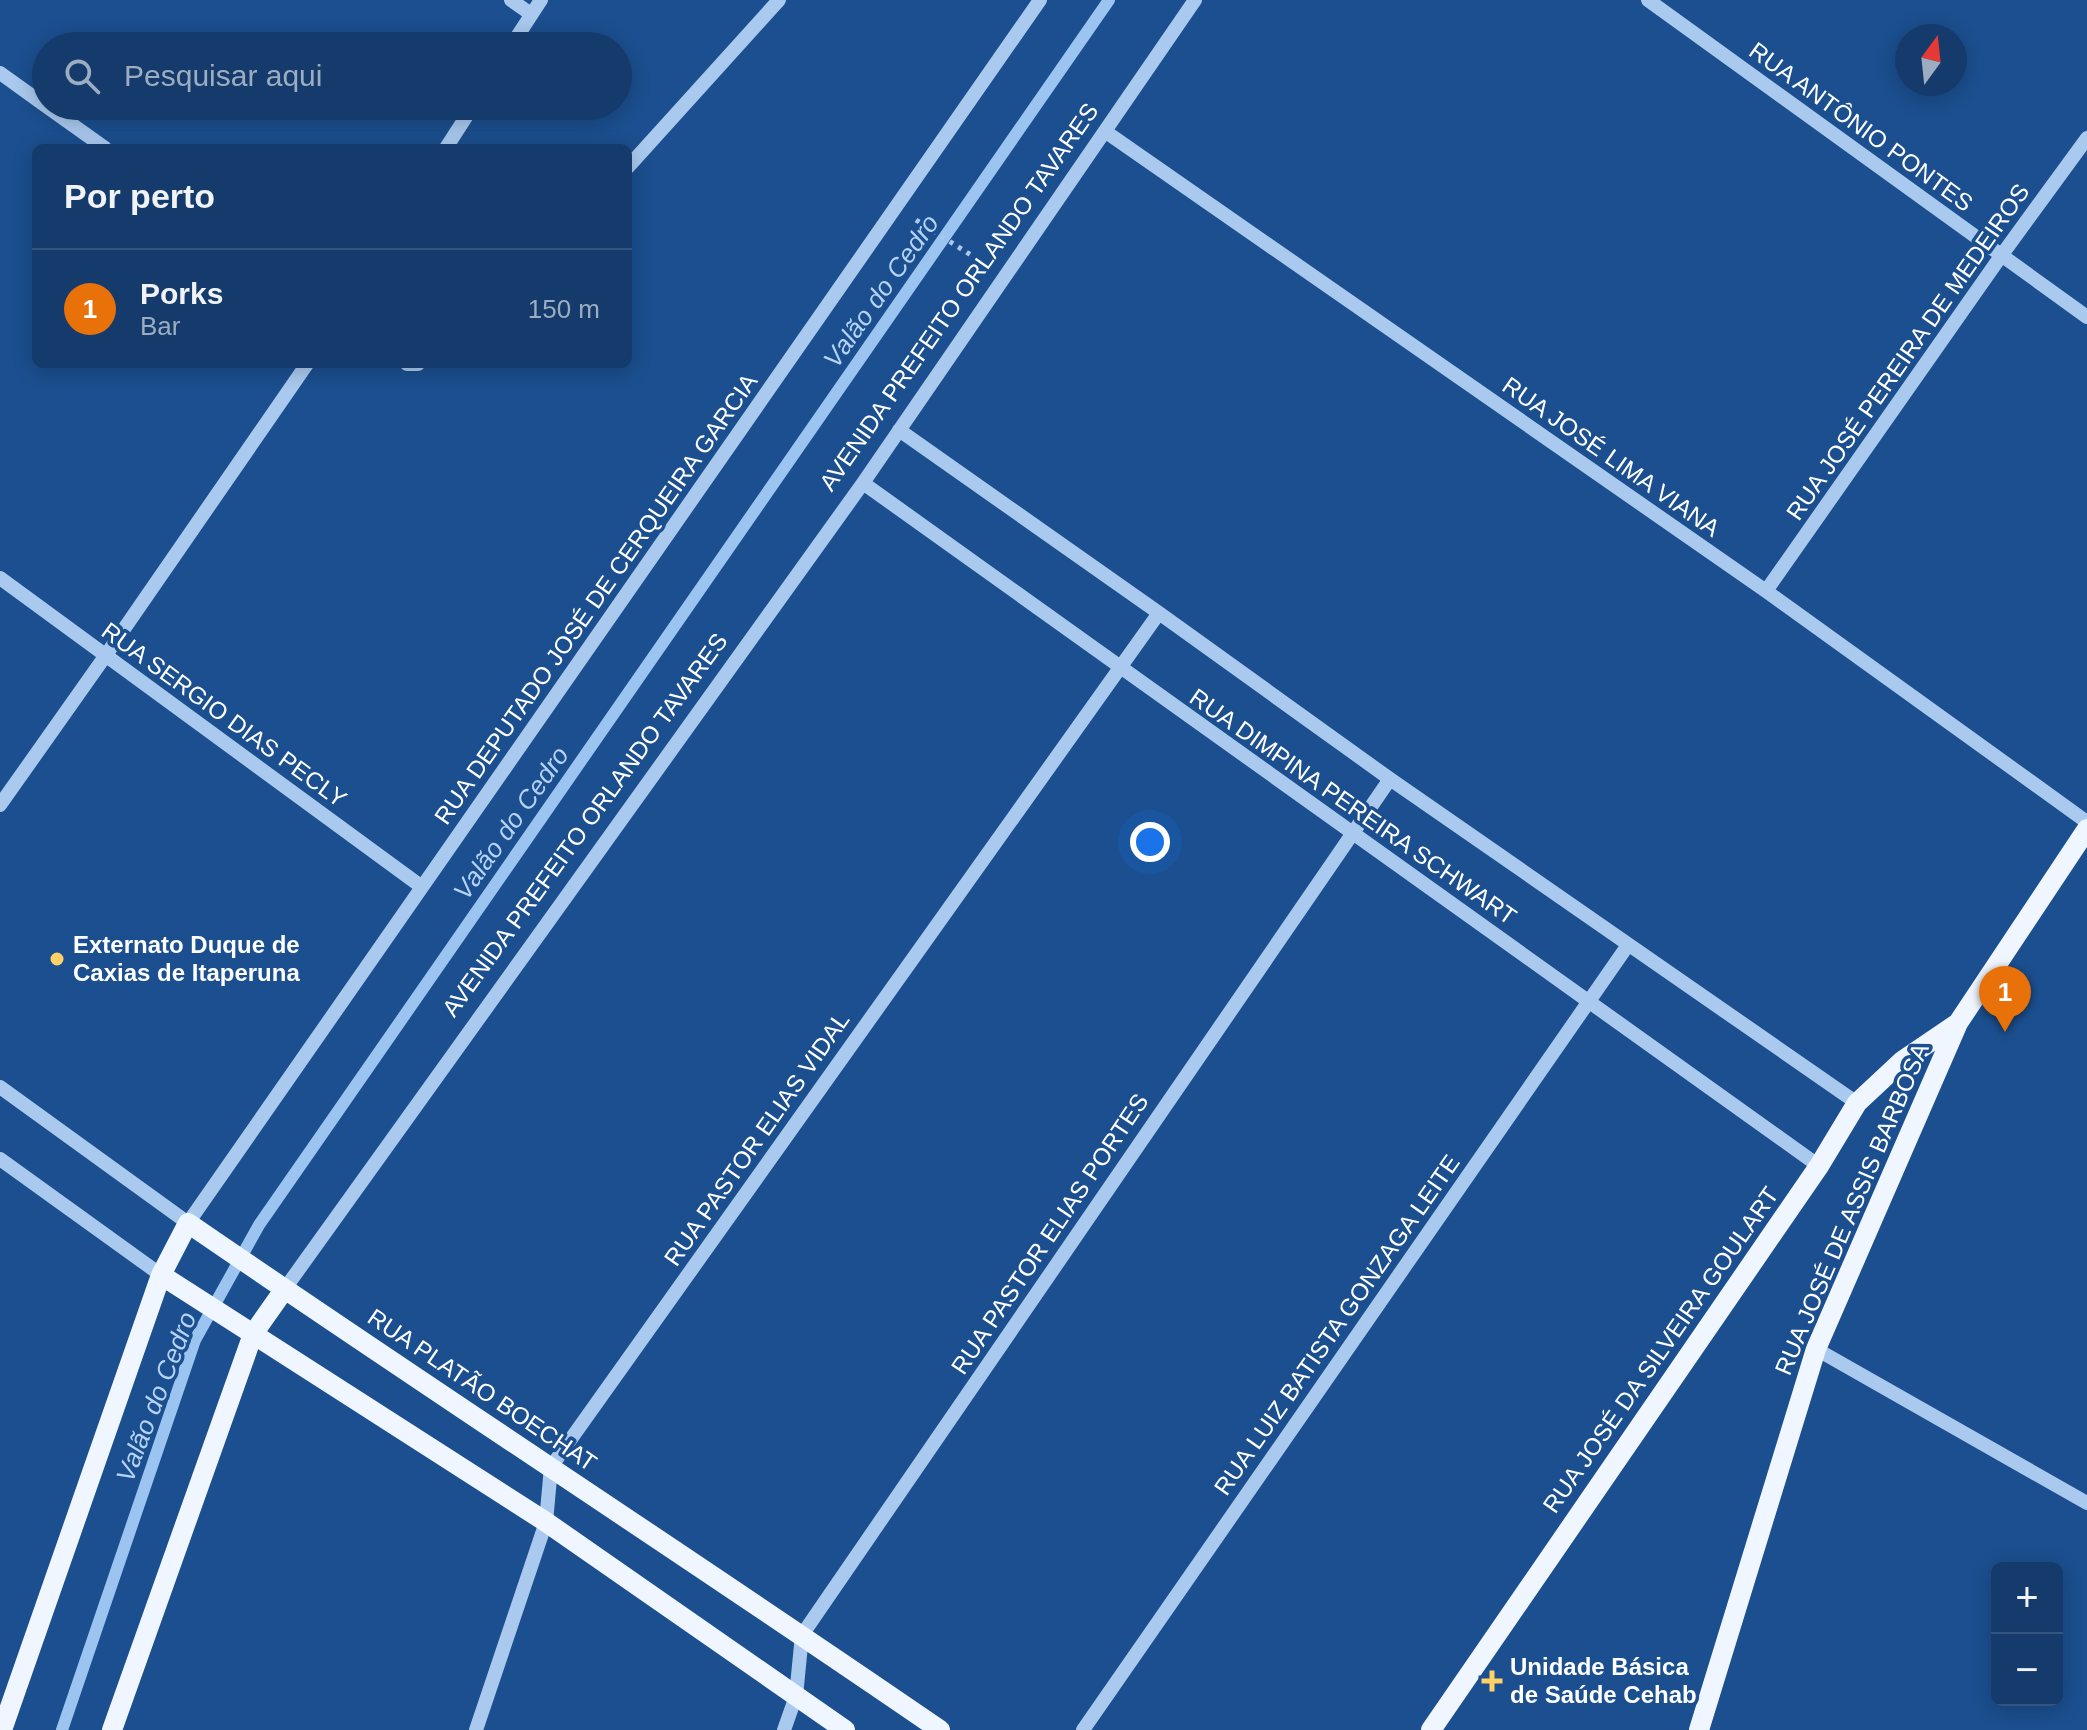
<!DOCTYPE html>
<html lang="pt">
<meta charset="utf-8">
<style>
:root{--surface:#143b6b;--page:#1d4271;--text:#f1f3f6;--muted:#9dadc1;--line:#33557e;--accent:#90b9f0}
body{margin:0;font-family:Helvetica,sans-serif;background:var(--page);color:var(--text)}
.controls{position:absolute;right:24px;bottom:24px;display:grid;overflow:hidden;border-radius:12px;box-shadow:0 4px 20px #0003}
.controls button{width:72px;height:72px;display:grid;place-items:center;padding:0;border:0;border-bottom:2px solid var(--line);background:var(--surface);color:var(--text);font:40px sans-serif}
.compass{position:absolute;left:1895px;top:24px;width:72px;height:72px;border-radius:50%;background:var(--surface);box-shadow:0 4px 20px #0003;rotate:15deg}
.you{position:absolute;left:1150px;top:842px;width:28px;height:28px;margin:-20px;border:6px solid #fff;border-radius:50%;background:#1a73e8;box-shadow:0 0 0 12px #1a73e833}
.badge{display:grid;place-items:center;width:52px;height:52px;border-radius:50%;background:var(--accent);color:#fff;font-size:26px;font-weight:700}
.pin{position:absolute;translate:-50% -66px;filter:drop-shadow(0 2px 4px #0008)}
.pin::after{content:'';position:absolute;top:42px;width:28px;height:24px;background:inherit;clip-path:polygon(0 0,100% 0,50% 100%)}
.list{margin:0;padding:0;list-style:none}
h2{display:flex;justify-content:space-between;align-items:center;height:104px;margin:0;padding:0 32px;font-size:34px}
h2 small{font-size:26px;font-weight:400;color:var(--muted)}
.list li{display:grid;grid-template-columns:52px 1fr auto;gap:24px;align-items:center;box-sizing:border-box;height:120px;padding:0 32px;border-top:2px solid var(--line)}
.list b{display:block;font-size:30px;white-space:nowrap}
.list p{margin:0;font-size:26px;white-space:nowrap;color:var(--muted)}
.list em{font-size:26px;font-style:normal;color:var(--muted)}
.icon{flex:none;width:44px;height:44px;fill:none;stroke:currentColor;stroke-width:2;stroke-linecap:round;stroke-linejoin:round}
.map{position:relative;flex:none;width:2087px;height:1730px;overflow:hidden}
.search{position:absolute;background:var(--surface);box-shadow:0 4px 20px #0003;left:32px;top:32px;width:600px;height:88px;display:flex;align-items:center;gap:20px;box-sizing:border-box;padding:0 28px;border-radius:44px;color:var(--muted);font-size:30px}
.panel{position:absolute;background:var(--surface);box-shadow:0 4px 20px #0003;left:32px;top:144px;width:600px;height:224px;border-radius:12px}
.map>svg:first-child{display:block}
</style>
<div class="map">
<svg width="2087" height="1730" viewBox="0 0 2087 1730">
<rect width="100%" height="100%" fill="#1b4f8f"/>
<g fill="none" stroke-linecap="round" stroke-linejoin="round">
<path stroke="#9cc4f0" stroke-width="12" d="M62,1730L195,1340L259,1225L1109,0"/>
<path stroke="#a9c9ee" stroke-width="5" stroke-dasharray="4 6" stroke-linecap="butt" d="M916,220L985,264"/>
<path stroke="#a9c9ee" stroke-width="14" d="M511,0L531,14
M1648,0L2087,317
M511,46L541,0
M0,73L46,106
M46,106L105,148
M1106,132L1766,591L2087,822
M446,148L473,106
M628,167L779,0
M407,364H418
M899,430L1159,613L1390,779L1857,1103
M863,483L1819,1166
M0,578L422,887
M1766,591L2001,256L2087,138
M0,805L106,655L307,364
M0,1087L188,1223L1040,0
M0,1159L161,1275
M284,1290L863,483L1195,0
M1816,1349L2087,1503
M476,1730L546,1522L551,1467L1159,613
M784,1730L796,1696L802,1635L1390,779
M1083,1730L1628,945"/>
<path stroke="#f0f6ff" stroke-width="20" d="M161,1275L546,1522L845,1730
M2,1730L161,1275L188,1223C437,1394 691,1559 940,1730
M112,1730L253,1334L284,1290
M1431,1730L1819,1166L1857,1103L1902,1061L1958,1023
M1699,1730L1816,1349L1958,1023L2087,829"/>
</g>
<g fill="#ffd166" stroke="#1b4f8f" stroke-width="3">
<circle cx="57" cy="959" r="8"/>
<path d="M1488 1669h8v8h8v8h-8v8h-8v-8h-8v-8h8z"/>
</g>
<g text-anchor="middle" stroke-width="7" stroke-linejoin="round" paint-order="stroke">
<g font-size="24" fill="#fff" stroke="#1b4f8f">
<text transform="translate(1861 127) rotate(36)" y="8">RUA ANTÔNIO PONTES</text>
<text transform="translate(959 297) rotate(-55)" y="8">AVENIDA PREFEITO ORLANDO TAVARES</text>
<text transform="translate(1908 352) rotate(-55)" y="8">RUA JOSÉ PEREIRA DE MEDEIROS</text>
<text transform="translate(1611 457) rotate(35)" y="8">RUA JOSÉ LIMA VIANA</text>
<text transform="translate(596 599) rotate(-55)" y="8">RUA DEPUTADO JOSÉ DE CERQUEIRA GARCIA</text>
<text transform="translate(224 715) rotate(36)" y="8">RUA SERGIO DIAS PECLY</text>
<text transform="translate(1353 807) rotate(35)" y="8">RUA DIMPINA PEREIRA SCHWART</text>
<text transform="translate(585 825) rotate(-54)" y="8">AVENIDA PREFEITO ORLANDO TAVARES</text>
<text transform="translate(757 1139) rotate(-55)" y="8">RUA PASTOR ELIAS VIDAL</text>
<text transform="translate(1852 1209) rotate(-67)" y="8">RUA JOSÉ DE ASSIS BARBOSA</text>
<text transform="translate(1050 1234) rotate(-56)" y="8">RUA PASTOR ELIAS PORTES</text>
<text transform="translate(1337 1325) rotate(-55)" y="8">RUA LUIZ BATISTA GONZAGA LEITE</text>
<text transform="translate(1661 1350) rotate(-55)" y="8">RUA JOSÉ DA SILVEIRA GOULART</text>
<text transform="translate(482 1390) rotate(34)" y="8">RUA PLATÃO BOECHAT</text>
</g>
<g font-size="24" font-weight="bold" fill="#fff" stroke="#1b4f8f" text-anchor="start">
<text x="73" y="953">Externato Duque de<tspan x="73" dy="28">Caxias de Itaperuna</tspan></text>
<text x="1510" y="1675">Unidade Básica<tspan x="1510" dy="28">de Saúde Cehab</tspan></text>
</g>
<g font-size="26" font-style="italic" fill="#b5d3f5" stroke="#1b4f8f">
<text transform="translate(881 291) rotate(-55)" y="9">Valão do Cedro</text>
<text transform="translate(511 823) rotate(-55)" y="9">Valão do Cedro</text>
<text transform="translate(156 1397) rotate(-69)" y="9">Valão do Cedro</text>
</g>
</g>
</svg>
<div class="controls">
<button>+</button>
<button>−</button>
</div>
<svg class="compass" viewBox="-18 -18 36 36"><path d="M0-13l5 13h-10z" fill="#e53935"/><path d="M0 13l5-13h-10z" fill="#9dadc1"/></svg>
<div class="you"></div>
<div class="pin badge" style="left:2005px;top:1032px;background:#e8710a">1</div>
<div class="search"><svg class="icon" aria-label="search" viewBox="0 0 24 24"><circle cx="10" cy="10" r="6"/><path d="M15 15l6 6"/></svg>Pesquisar aqui</div>
<section class="panel">
<h2>Por perto<small></small></h2>
<ul class="list">
<li><span class="badge" style="background:#e8710a">1</span><div><b>Porks</b><p>Bar</p></div><em>150 m</em></li>
</ul>
</section>
</div>
